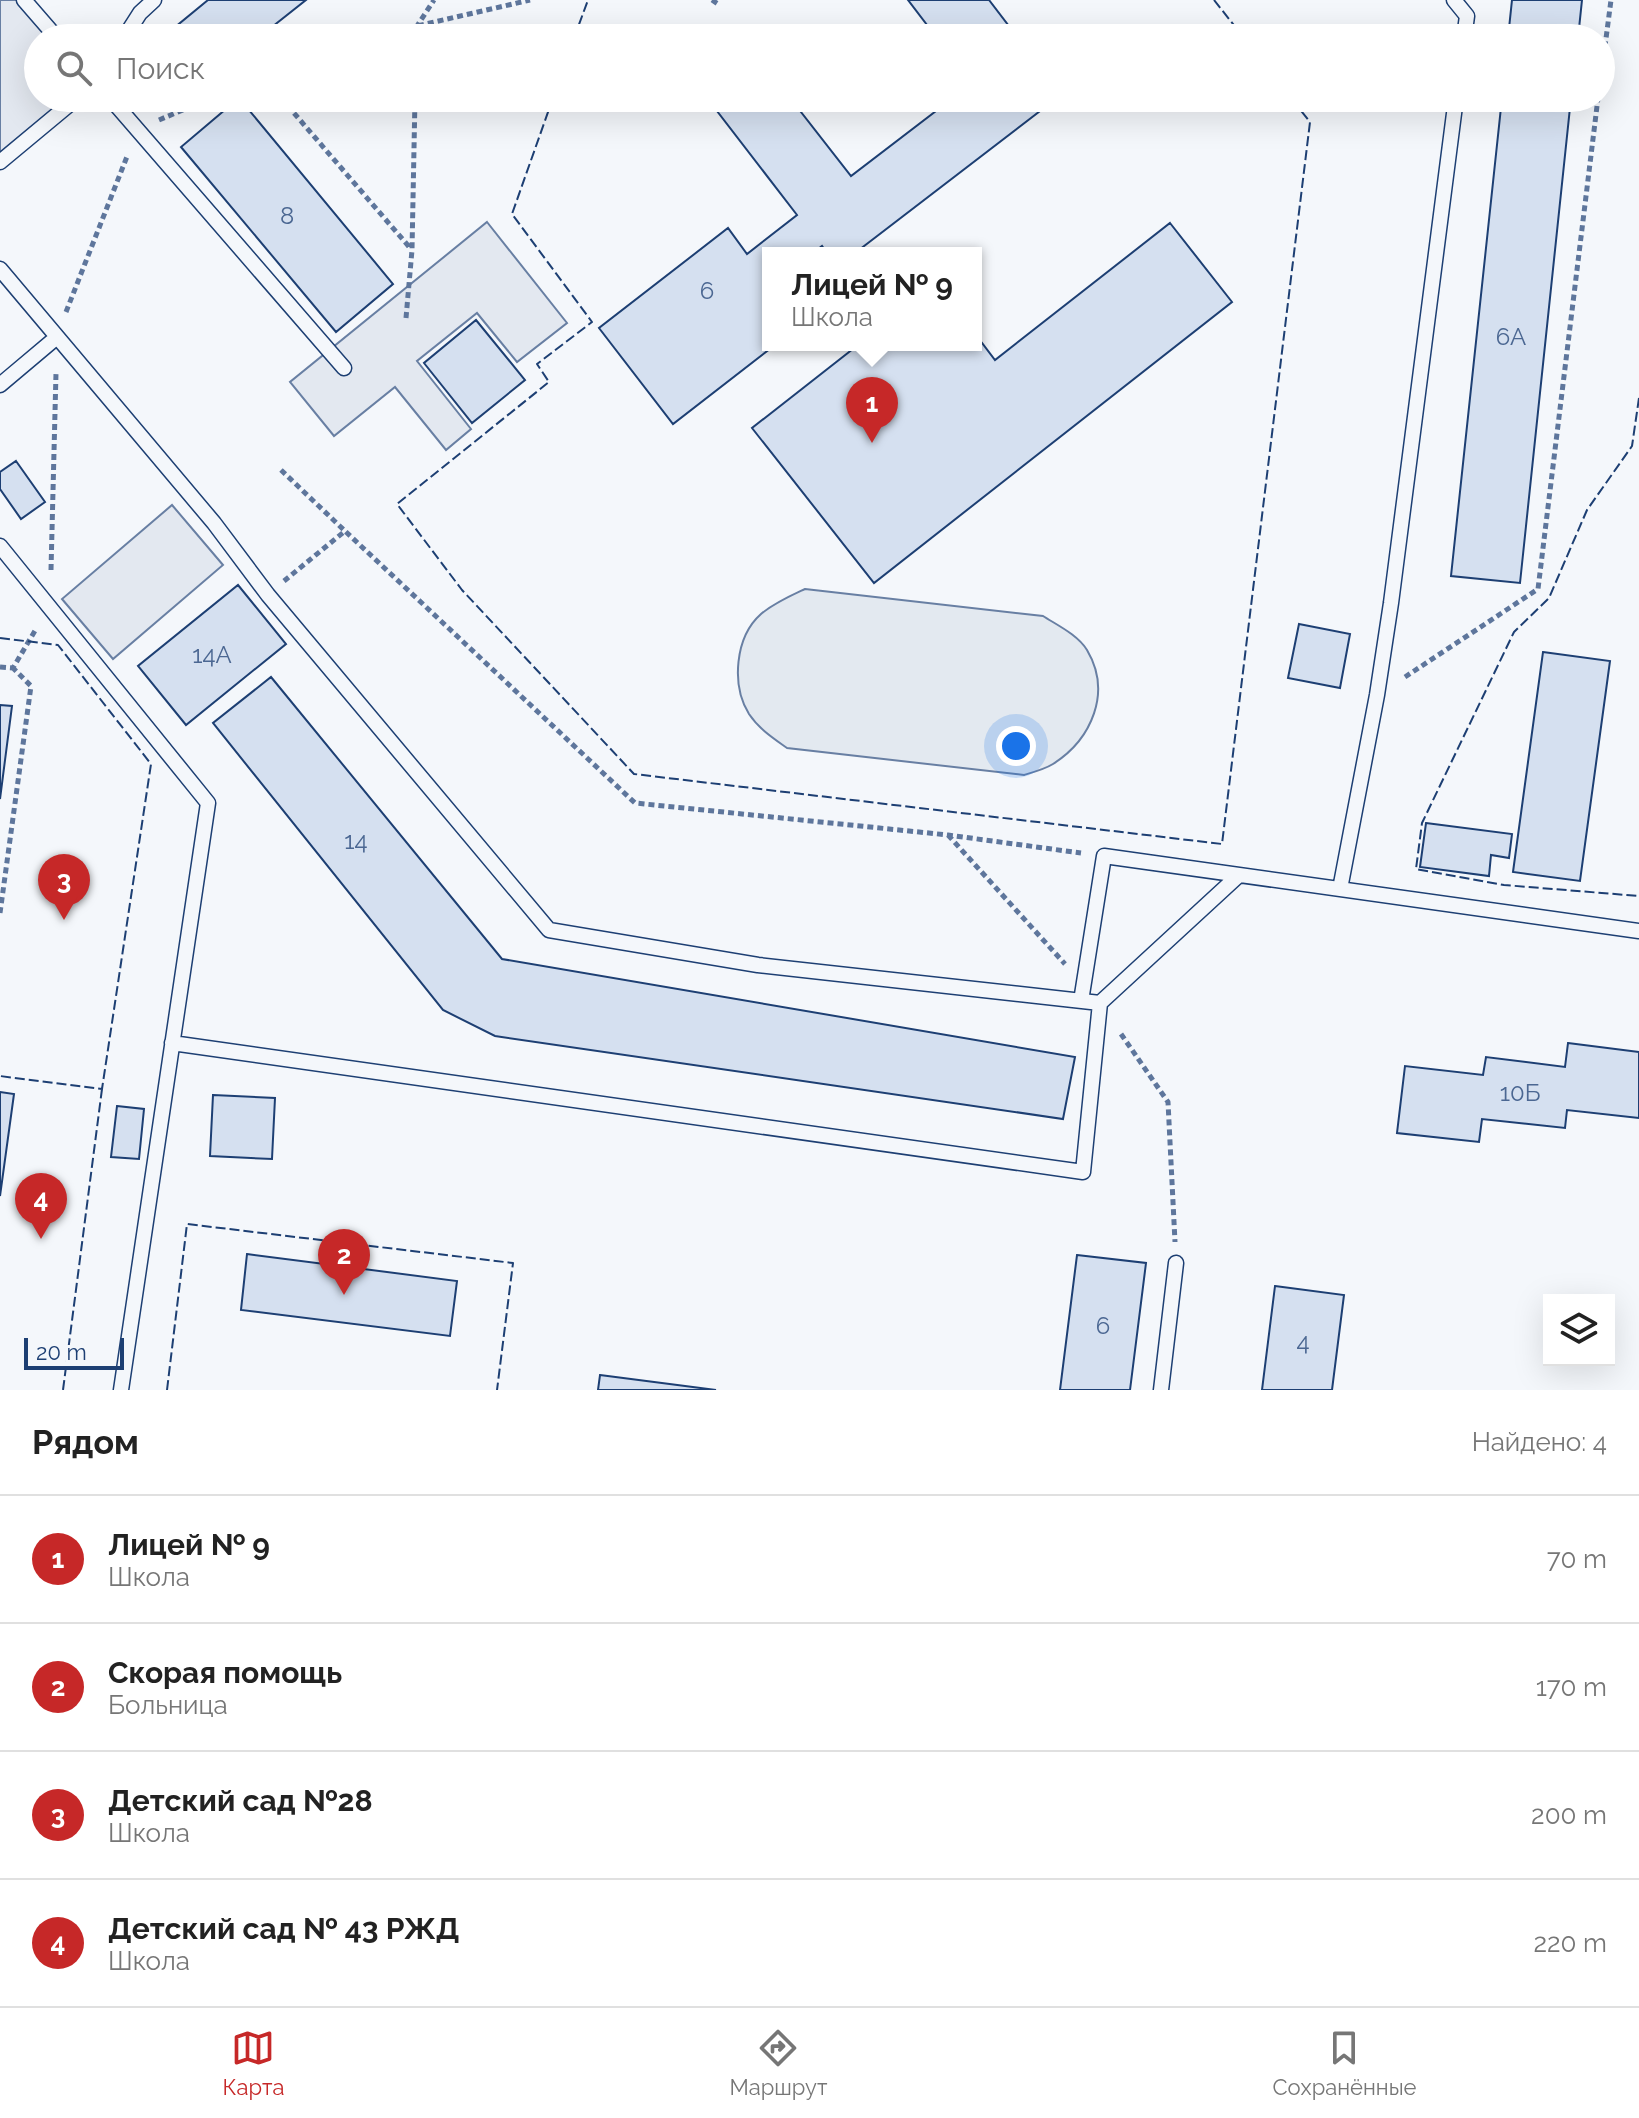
<!DOCTYPE html>
<html lang="ru">
<meta charset="utf-8">
<style>
:root{--surface:#fff;--page:#f2f2f2;--text:#222;--muted:#767676;--line:#e0e0e0;--accent:#c62828}
body{margin:0;font-family:Raleway,sans-serif;background:var(--page);color:var(--text)}
.controls{position:absolute;right:24px;bottom:24px;display:grid;overflow:hidden;border-radius:0px;box-shadow:0 8px 32px #0002}
.controls button{width:72px;height:72px;display:grid;place-items:center;padding:0;border:0;border-bottom:2px solid var(--line);background:var(--surface);color:var(--text);font:40px sans-serif}
.scale{position:absolute;left:24px;bottom:20px;width:100px;box-sizing:border-box;padding-left:8px;border:4px solid #1d3f73;border-top:0;font-size:22px;line-height:28px;white-space:nowrap;color:#1d3f73;-webkit-text-stroke:6px #f4f7fb;paint-order:stroke}
.you{position:absolute;left:1016px;top:746px;width:28px;height:28px;margin:-20px;border:6px solid #fff;border-radius:50%;background:#1a73e8;box-shadow:0 0 0 12px #1a73e833}
.badge{display:grid;place-items:center;width:52px;height:52px;border-radius:50%;background:var(--accent);color:#fff;font-size:26px;font-weight:700}
.pin{position:absolute;translate:-50% -66px;filter:drop-shadow(0 2px 4px #0008)}
.pin::after{content:'';position:absolute;top:42px;width:28px;height:24px;background:inherit;clip-path:polygon(0 0,100% 0,50% 100%)}
.popup{position:absolute;left:762px;top:247px;width:220px;height:104px;box-sizing:border-box;display:grid;place-content:center;border-radius:0px;background:var(--surface);filter:drop-shadow(0 2px 6px #0005);font-size:26px;white-space:nowrap;color:var(--muted)}
.popup b{font-size:30px;color:var(--text)}
.popup::after{content:'';position:absolute;left:50%;top:100%;margin-left:-16px;border:16px solid transparent;border-top-color:var(--surface)}
.list{margin:0;padding:0;list-style:none}
h2{display:flex;justify-content:space-between;align-items:center;height:104px;margin:0;padding:0 32px;font-size:34px}
h2 small{font-size:26px;font-weight:400;color:var(--muted)}
.list li{display:grid;grid-template-columns:52px 1fr auto;gap:24px;align-items:center;box-sizing:border-box;height:128px;padding:0 32px;border-top:2px solid var(--line)}
.list b{display:block;font-size:30px;white-space:nowrap}
.list p{margin:0;font-size:26px;white-space:nowrap;color:var(--muted)}
.list em{font-size:26px;font-style:normal;color:var(--muted)}
.icon{flex:none;width:44px;height:44px;fill:none;stroke:currentColor;stroke-width:2;stroke-linecap:round;stroke-linejoin:round}
.map{position:relative;flex:none;width:1639px;height:1390px;overflow:hidden}
.search{position:absolute;background:var(--surface);box-shadow:0 8px 32px #0002;left:24px;right:24px;top:24px;height:88px;display:flex;align-items:center;gap:20px;box-sizing:border-box;padding:0 28px;border-radius:44px;color:var(--muted);font-size:30px}
.sheet{height:616px;background:var(--surface)}
nav{display:flex;justify-content:space-around;align-items:center;box-sizing:border-box;height:112px;border-top:2px solid var(--line);background:var(--surface);font-size:22px;color:var(--muted)}
nav a{display:grid;justify-items:center;gap:4px}
nav .on{color:var(--accent)}
.map>svg:first-child{display:block}
</style>
<div class="map">
<svg width="1639" height="1390" viewBox="0 0 1639 1390">
<rect width="100%" height="100%" fill="#f4f7fb"/>
<path fill="#e3e9f0" stroke="#687fa3" stroke-width="2" d="M805,589L1043,616C1057,625 1078,635 1087,650C1112,692 1092,739 1053,764C1045,769 1034,772 1024,775L787,748C773,738 759,729 749,714C731,685 735,637 761,614C774,603 790,596 805,589Z"/>
<path fill="#e3e8f0" stroke="#687fa3" stroke-width="2" d="M0,0H25L57,38H38V98H71L0,157Z
M487,222L567,323L517,362L477,313L417,361L471,429L446,450L395,387L334,436L290,382Z
M172,505L223,565L113,659L62,599Z"/>
<path fill="#d5e0f0" stroke="#1d3f73" stroke-width="2" d="M208,0H306L258,38H182L174,28Z
M908,0H989L1018,38H937Z
M1512,0H1582L1578,38H1508Z
M239,98L393,284L336,332L181,147Z
M707,98H790L851,176L953,98H1057L855,253H827L822,246L813,253H768V345H775L673,424L599,328L728,228L747,254L797,215Z
M1502,98H1571L1520,583L1451,576Z
M1170,223L1232,302L874,583L752,428L858,345H976V335L995,360Z
M476,320L525,380L472,423L424,363Z
M16,461L45,502L21,519L0,489V472Z
M238,585L286,644L186,725L138,666Z
M1299,624L1350,634L1340,688L1288,678Z
M1543,652L1610,661L1580,881L1513,872Z
M271,677L502,959L1075,1057L1063,1119L495,1036L443,1010L213,723Z
M0,705L12,706L0,799Z
M1426,823L1512,834L1509,858L1491,855L1489,876L1420,867Z
M1568,1043L1639,1052V1118L1567,1110L1565,1128L1482,1119L1479,1142L1397,1133L1405,1066L1483,1075L1486,1057L1565,1067Z
M0,1092L14,1094L0,1196Z
M213,1095L275,1098L272,1159L210,1156Z
M117,1106L144,1109L139,1159L111,1157Z
M247,1254L457,1281L450,1336L241,1310Z
M1077,1255L1146,1263L1130,1390H1060Z
M1275,1286L1344,1295L1332,1390H1262Z
M600,1375L716,1390H598Z"/>
<g fill="none" stroke-linecap="round" stroke-linejoin="round">
<g stroke="#1d3f73" stroke-width="17">
<path id="service" d="M24,0L57,38
M1454,0L1467,16L1464,38
M124,38L140,13L154,0
M110,98L344,368
M0,162L77,98
M0,269L214,523L268,595L549,930L758,965L1100,1003
M0,385L57,337
M0,546L208,803L121,1390
M1340,889L1377,695L1391,603L1456,98
M1081,1001L1104,856L1639,931
M172,1043L1083,1172L1100,1003L1239,875
M1161,1390L1176,1263"/>
</g>
<path stroke="#5e769c" stroke-width="5" stroke-dasharray="6 4" stroke-linecap="butt" d="M712,0L718,4
M380,38L417,26L530,0
M417,38V26L434,0
M1601,77L1611,0
M281,98L411,249
M159,120L211,98
M66,312L128,154
M406,318L412,250L415,98
M281,470L345,531
M51,570L56,373
M284,581L345,531L635,803L948,835L1081,853
M0,667L13,668L36,629
M1405,677L1538,589L1598,98
M948,835L1065,964
M0,913L31,686L13,668
M1121,1034L1168,1102L1175,1242"/>
<use href="#service" stroke="#f4f7fb" stroke-width="14"/>
<path stroke="#1d3f73" stroke-width="2" stroke-dasharray="10 4" stroke-linecap="butt" d="M1214,0L1244,38
M574,38L588,0
M553,98L512,214L592,322L537,364L549,382L397,504L462,590L634,774L1222,844L1310,122L1291,98
M1639,398L1632,446L1587,510L1549,598L1514,632L1422,823L1416,869L1504,885L1639,896
M0,638L58,645L151,764L102,1089L0,1076
M63,1390L102,1089L99,1088
M167,1390L187,1224L513,1263L497,1390"/>
</g>
<g text-anchor="middle" stroke-width="6" stroke-linejoin="round" paint-order="stroke">
<g font-size="24" fill="#4b6792">
<text x="287" y="224">8</text>
<text x="707" y="299">6</text>
<text x="1511" y="345">6А</text>
<text x="212" y="663">14А</text>
<text x="356" y="849">14</text>
<text x="1520" y="1101">10Б</text>
<text x="1103" y="1334">6</text>
<text x="1303" y="1350">4</text>
</g>
</g>
</svg>
<div class="controls">
<button><svg class="icon" aria-label="layers" viewBox="0 0 24 24"><path d="M12 4l9 5-9 5-9-5zM3 14l9 5 9-5"/></svg></button>
</div>
<div class="scale">20 m</div>
<div class="you"></div>
<div class="pin badge" style="left:872px;top:443px">1</div>
<div class="popup"><b>Лицей № 9</b>Школа</div>
<div class="pin badge" style="left:344px;top:1295px">2</div>
<div class="pin badge" style="left:64px;top:920px">3</div>
<div class="pin badge" style="left:41px;top:1239px">4</div>
<div class="search"><svg class="icon" aria-label="search" viewBox="0 0 24 24"><circle cx="10" cy="10" r="6"/><path d="M15 15l6 6"/></svg>Поиск</div>
</div>
<section class="sheet">
<h2>Рядом<small>Найдено: 4</small></h2>
<ul class="list">
<li><span class="badge">1</span><div><b>Лицей № 9</b><p>Школа</p></div><em>70 m</em></li>
<li><span class="badge">2</span><div><b>Скорая помощь</b><p>Больница</p></div><em>170 m</em></li>
<li><span class="badge">3</span><div><b>Детский сад №28</b><p>Школа</p></div><em>200 m</em></li>
<li><span class="badge">4</span><div><b>Детский сад № 43 РЖД</b><p>Школа</p></div><em>220 m</em></li>
</ul>
</section>
<nav>
<a class="on"><svg class="icon" aria-label="map" viewBox="0 0 24 24"><path d="M3 6l6-2 6 2 6-2v14l-6 2-6-2-6 2zM9 4v14M15 6v14"/></svg>Карта</a>
<a><svg class="icon" aria-label="directions" viewBox="0 0 24 24"><path d="M12 3l9 9-9 9-9-9zM9 14v-3h6M13 9l2 2-2 2"/></svg>Маршрут</a>
<a><svg class="icon" aria-label="saved" viewBox="0 0 24 24"><path d="M7 4h10v16l-5-4-5 4z"/></svg>Сохранённые</a>
</nav>
